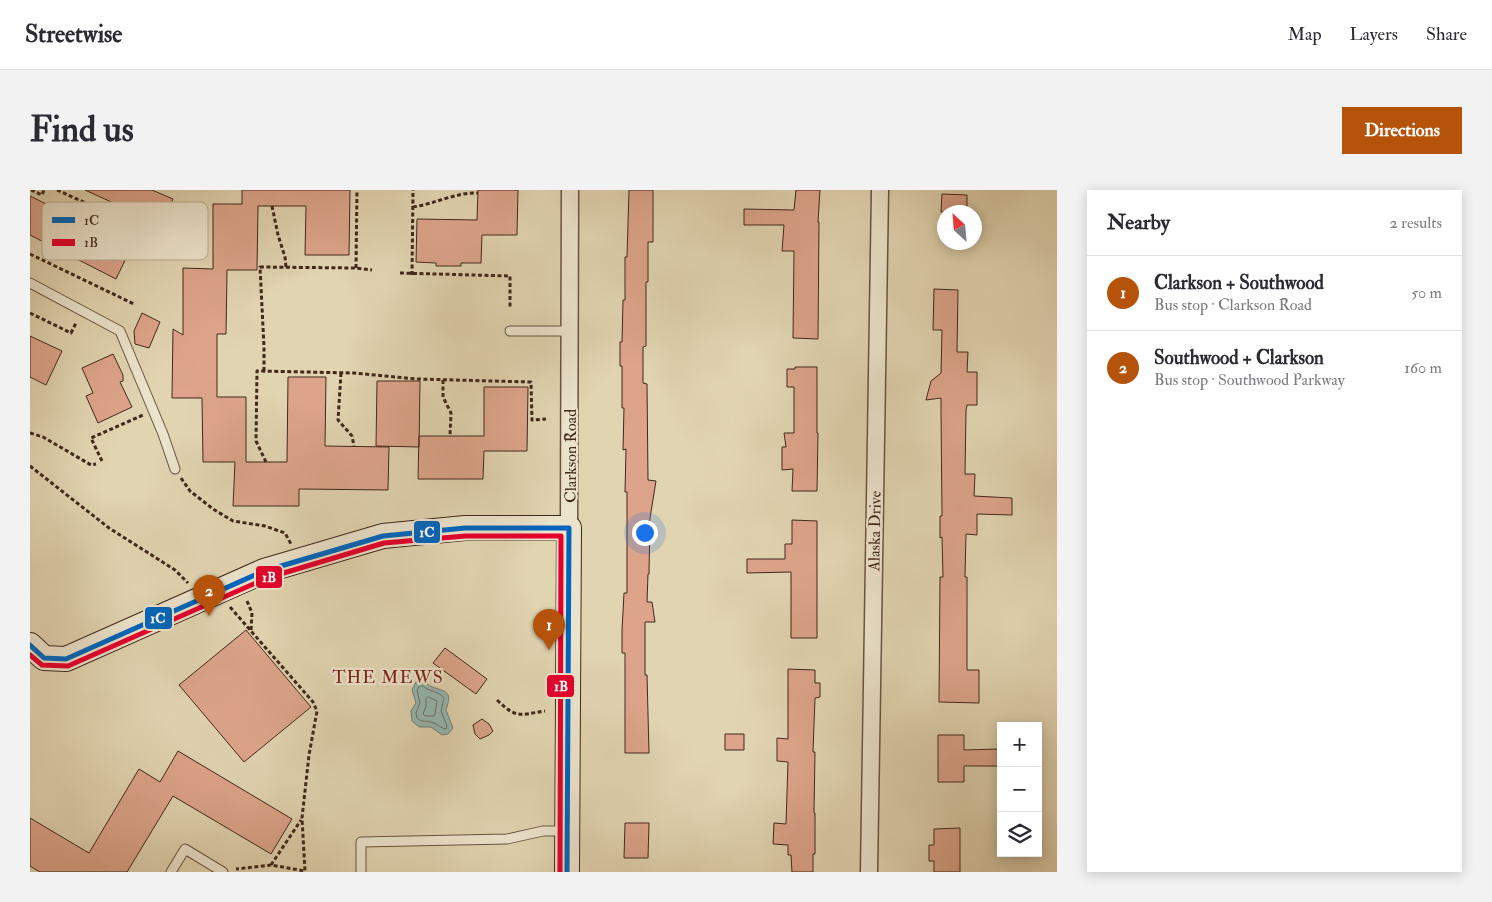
<!DOCTYPE html>
<meta charset="utf-8">
<style>
:root{--surface:#fff;--page:#f2f2f3;--text:#2b2b33;--muted:#7c7c81;--line:#e1e1e2;--accent:#b45309}
body{margin:0;font-family:"IM FELL Double Pica",serif;background:var(--page);color:var(--text)}
.controls{position:absolute;right:15px;bottom:15px;display:grid;overflow:hidden;border-radius:0px;box-shadow:0 2px 12px #0003}
.controls button{width:45px;height:45px;display:grid;place-items:center;padding:0;border:0;border-bottom:1px solid var(--line);background:var(--surface);color:var(--text);font:25px sans-serif}
.compass{position:absolute;left:907px;top:15px;width:45px;height:45px;border-radius:50%;background:var(--surface);box-shadow:0 2px 12px #0003;rotate:334deg}
.you{position:absolute;left:614px;top:342px;width:18px;height:18px;margin:-12px;border:4px solid #fff;border-radius:50%;background:#1a73e8;box-shadow:0 0 0 8px #1a73e833}
.badge{display:grid;place-items:center;width:32px;height:32px;border-radius:50%;background:var(--accent);color:#fff;font-size:16px;font-weight:700}
.pin{position:absolute;translate:-50% -41px;filter:drop-shadow(0 1px 2px #0008)}
.pin::after{content:'';position:absolute;top:26px;width:18px;height:15px;background:inherit;clip-path:polygon(0 0,100% 0,50% 100%)}
.list{margin:0;padding:0;list-style:none}
h2{display:flex;justify-content:space-between;align-items:center;height:65px;margin:0;padding:0 20px;font-size:21px}
h2 small{font-size:16px;font-weight:400;color:var(--muted)}
.list li{display:grid;grid-template-columns:32px 1fr auto;gap:15px;align-items:center;box-sizing:border-box;height:75px;padding:0 20px;border-top:1px solid var(--line)}
.list b{display:block;font-size:19px;white-space:nowrap}
.list p{margin:0;font-size:16px;white-space:nowrap;color:var(--muted)}
.list em{font-size:16px;font-style:normal;color:var(--muted)}
.icon{flex:none;width:28px;height:28px;fill:none;stroke:currentColor;stroke-width:2;stroke-linecap:round;stroke-linejoin:round}
.map{position:relative;flex:none;width:1027px;height:682px;overflow:hidden;border-radius:0px}
header{display:flex;align-items:center;gap:30px;box-sizing:border-box;height:70px;padding:0 25px;background:var(--surface);border-bottom:1px solid var(--line)}
header strong{font-size:24px}
nav{display:flex;gap:28px;margin-inline-start:auto;font-size:18px}
.intro{display:flex;align-items:center;justify-content:space-between;box-sizing:border-box;height:120px;padding:0 30px}
h1{margin:0;font-size:35px}
.button{padding:12px 22px;border-radius:0px;background:var(--accent);color:#fff;font-size:18px;font-weight:700}
main{display:flex;gap:30px;padding:0 30px}
aside{flex:1;background:var(--surface);border-radius:0px;box-shadow:0 2px 12px #0003}
.map>svg:first-child{display:block}
</style>
<header>
<strong>Streetwise</strong>
<nav><a>Map</a><a>Layers</a><a>Share</a></nav>
</header>
<div class="intro"><h1>Find us</h1><a class="button">Directions</a></div>
<main>
<div class="map">
<svg width="1027" height="682" viewBox="0 0 1027 682">
<rect width="100%" height="100%" fill="#e1d4b1"/>
<filter id="stains"><feTurbulence type="fractalNoise" baseFrequency=".004" numOctaves="4"/><feColorMatrix values="0 0 0 0 .2 0 0 0 0 .09 0 0 0 0 .02 0 0 0 .5 -.17"/></filter>
<radialGradient id="worn" r=".72"><stop offset=".6" stop-color="#630" stop-opacity="0"/><stop offset="1" stop-color="#630" stop-opacity=".3"/></radialGradient>
<path fill="#95b7b1" stroke="#737e75" d="M391,491C396,492 398,495 402,497C418,502 422,502 416,520L423,538L418,544L412,545L401,537H389L382,531L381,521L386,513L382,500L386,492Z"/>
<g fill="none" stroke-linecap="round" stroke-linejoin="round">
<path stroke="#6b7066" stroke-width="1" d="M393,496C399,502 410,501 414,508L411,521L417,536L416,539C411,538 408,535 404,533C397,530 392,533 387,528L386,523L390,513L387,500L389,497Z
M399,507L407,511L405,524L404,526H395L393,524L396,516V509Z"/>
</g>
<path fill="#dda48b" stroke="#41281b" d="M55,0H122L143,9L130,37L100,23L101,21Z
M212,0H320L319,65H275L276,16H228L227,80H197L196,144H187V207H216V272H257L258,187H296L295,256L359,257L358,300L269,299V316H203L205,272H173L172,208H142L143,139L153,145V78L183,79V14H212Z
M448,0H488L487,45H452L451,73H431V76H406V73L386,72L387,29L447,30Z
M599,0H623V52H618V92H616V156L613,157V193L617,194L618,290L626,291L620,328L619,384H618L617,412H622L625,432H615V485H617L619,563H595V463H592V440L594,403H597V302H595L596,259L593,260L594,218H592V176H590V152H592L593,110H595V67H597Z
M766,0H790L788,32H789L788,149L763,148L764,61H752L754,35H714V19L764,20Z
M912,4L937,5V22H911Z
M0,6L102,56L86,89L0,45Z
M904,99L928,100L927,162H938L937,182H947V215H937L936,220L935,284H945L944,306L982,308V325L947,324V345L936,344L935,387H937V480H949V513L909,512L910,387H913L912,347L910,348V326H912L911,220V208L896,210L901,191L911,183L912,140H903Z
M112,123L130,132L119,158L105,154L104,141Z
M0,146L32,161L16,195L0,187Z
M83,164L93,185V191L90,192L102,217L68,233L56,206L63,203L52,178Z
M765,177H787V243H788L787,301H762L763,279L752,280V257H756L754,243H764V197H757V179H765Z
M347,191H390L389,257L346,256Z
M454,197H498L497,261H454L453,289H388L389,246H454Z
M762,330L787,331V448H761V382L717,383V369H755V354H762Z
M216,440L281,517L214,572L149,495Z
M415,458L457,489L446,504L403,473Z
M758,479L785,480V493H790V507L785,508L783,562H785L784,623H785V664H783V682H762L761,665H758V655L743,654L744,633L756,634L758,572L747,571V548L758,549Z
M452,529L459,534L463,541L459,545L450,549L445,544L443,535Z
M695,544H714V560H695Z
M908,545H934V560L968,559V576H934V592H908Z
M148,561L262,629L241,664L143,606L97,682H10L0,676V628L59,663L109,579L130,592Z
M595,633H619L618,668H594Z
M930,638V682H904V671H899V655H904V639Z"/>
<g fill="none" stroke-linecap="round" stroke-linejoin="round">
<g stroke="#695340" stroke-width="11">
<path id="lane" d="M0,93L90,141L133,244L145,279
M480,141H540
M141,682L155,659L193,682
M331,682V652L477,649L513,641H536"/>
</g>
<g stroke="#695340" stroke-width="19">
<path id="street" d="M539,338L540,0
M839,682L850,0"/>
</g>
<g stroke="#41281b" stroke-width="26">
<path id="secondary" d="M0,455L14,468L36,469L234,381L353,346L435,338H539L537,682"/>
</g>
<path stroke="#41281b" stroke-width="3" stroke-dasharray="4 2.5" stroke-linecap="butt" d="M1,0L12,5L14,0
M27,0L91,29L100,41L106,54L129,66
M242,16L248,45L255,67L256,77
M383,17C404,14 427,2 448,3
M127,51L135,54
M0,64L104,114
M326,78L327,0
M370,83L480,86V117
M382,85L383,0
M0,123L41,143L46,133
M234,181V157L230,77L326,78L342,80
M311,183L308,230L322,246L324,256
M413,190V207L421,223L420,246
M0,243L13,247L61,275L66,274
M72,271L61,248L113,225
M236,272L226,251L227,181L324,183L387,189L501,192L502,230L516,229
M0,276L79,338L145,380L158,393
M151,288L160,301L183,319L203,331L235,336L255,343L261,354
M217,411L222,423L221,441
M200,417L283,512L287,521L279,565L272,628L275,681L241,675L206,679
M467,510C487,529 489,525 515,521
M241,675L271,630"/>
<use href="#lane" stroke="#ece3cc" stroke-width="9"/>
<use href="#street" stroke="#ece3cc" stroke-width="16"/>
<use href="#secondary" stroke="#ece3cc" stroke-width="24"/>
<g stroke="#ece3cc" stroke-width="9">
<path id="bus-1" d="M0,455L14,468L36,469L234,381L353,346L435,338H539
M537,682L539,338"/>
</g>
<g stroke="#ece3cc" stroke-width="9">
<path id="bus-2" d="M0,465L12,475L38,476L237,388L354,353L435,346H531L530,682"/>
</g>
<use href="#bus-1" stroke="#0065bd" stroke-width="5"/>
<use href="#bus-2" stroke="#e4002b" stroke-width="5"/>
</g>
<g text-anchor="middle" stroke-width="4.5" stroke-linejoin="round" paint-order="stroke">
<g font-size="16" fill="#41281b" stroke="#ece3cc">
<text transform="translate(540 266) rotate(-90)" y="6">Clarkson Road</text>
<text transform="translate(844 341) rotate(-89)" y="6">Alaska Drive</text>
</g>
<g font-size="18" letter-spacing="1" fill="#7a1f14" stroke="#ece3cc">
<text x="358" y="493">THE MEWS</text>
</g>
</g>
<rect x="12" y="12" width="166" height="58" rx="8" fill="#ece3cc" stroke="#b9ab97" stroke-width="1"/>
<rect x="22" y="27" width="23" height="6" fill="#0065bd"/>
<rect x="22" y="49" width="23" height="7" fill="#e4002b"/>
<g font-size="14" fill="#41281b">
<text x="54" y="35">1C</text>
<text x="54" y="57">1B</text>
</g>
<g stroke="#ece3cc" stroke-width="2">
<rect x="383" y="330" width="28" height="24" rx="5" fill="#0065bd"/>
<rect x="225" y="375" width="28" height="24" rx="5" fill="#e4002b"/>
<rect x="114" y="416" width="29" height="24" rx="5" fill="#0065bd"/>
<rect x="516" y="484" width="29" height="24" rx="5" fill="#e4002b"/>
</g>
<g font-size="14" text-anchor="middle" font-weight="bold" fill="#fff">
<text x="397" y="347">1C</text>
<text x="239" y="392">1B</text>
<text x="128" y="433">1C</text>
<text x="531" y="501">1B</text>
</g>
<rect width="100%" height="100%" filter="url(#stains)"/>
<rect width="100%" height="100%" fill="url(#worn)"/>
</svg>
<div class="controls">
<button>+</button>
<button>−</button>
<button><svg class="icon" aria-label="layers" viewBox="0 0 24 24"><path d="M12 4l9 5-9 5-9-5zM3 14l9 5 9-5"/></svg></button>
</div>
<svg class="compass" viewBox="-18 -18 36 36"><path d="M0-13l5 13h-10z" fill="#e53935"/><path d="M0 13l5-13h-10z" fill="#7c7c81"/></svg>
<div class="you"></div>
<div class="pin badge" style="left:519px;top:460px">1</div>
<div class="pin badge" style="left:179px;top:426px">2</div>
</div>
<aside>
<h2>Nearby<small>2 results</small></h2>
<ul class="list">
<li><span class="badge">1</span><div><b>Clarkson + Southwood</b><p>Bus stop · Clarkson Road</p></div><em>50 m</em></li>
<li><span class="badge">2</span><div><b>Southwood + Clarkson</b><p>Bus stop · Southwood Parkway</p></div><em>160 m</em></li>
</ul>
</aside>
</main>
